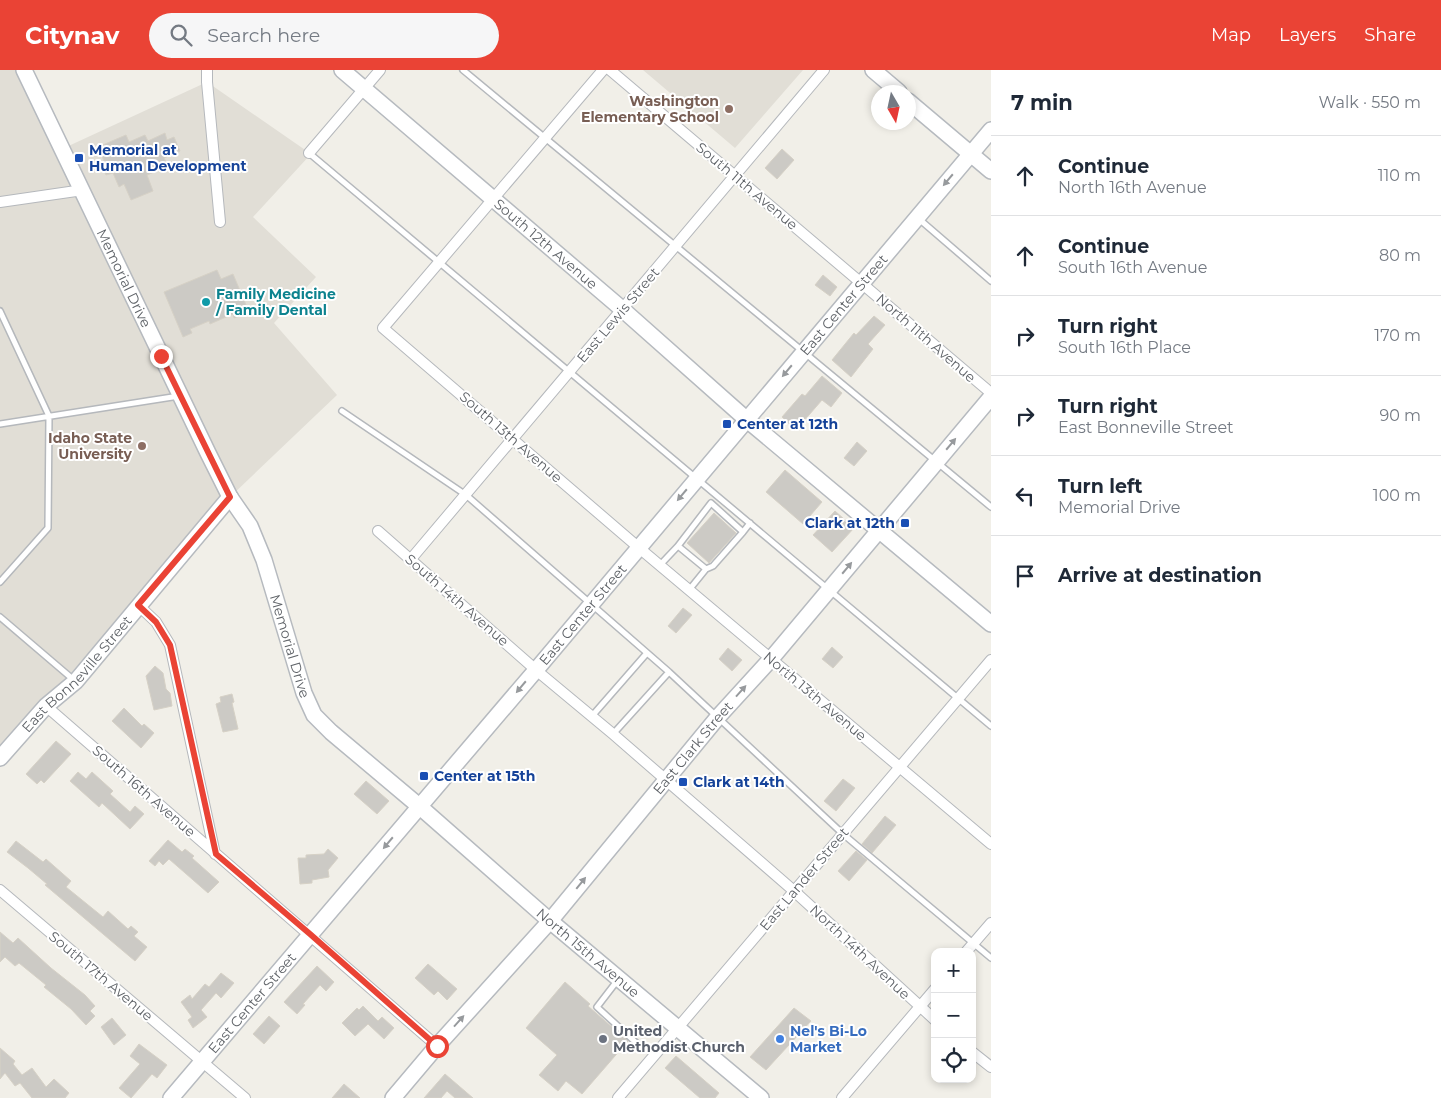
<!DOCTYPE html>
<meta charset="utf-8">
<style>
:root{--surface:#fff;--page:#f6f6f7;--text:#1f2937;--muted:#747a83;--line:#e0e1e3;--accent:#ea4335}
body{margin:0;font-family:Montserrat,sans-serif;background:var(--page);color:var(--text)}
.controls{position:absolute;right:15px;bottom:15px;display:grid;overflow:hidden;border-radius:10px;box-shadow:0 2px 8px #0003}
.controls button{width:45px;height:45px;display:grid;place-items:center;padding:0;border:0;border-bottom:1px solid var(--line);background:var(--surface);color:var(--text);font:25px sans-serif}
.compass{position:absolute;left:871px;top:15px;width:45px;height:45px;border-radius:50%;background:var(--surface);box-shadow:0 2px 8px #0003;rotate:171deg}
.stop{position:absolute;width:15px;height:15px;margin:-11px;border:4px solid #ea4335;border-radius:50%;background:#fff}
.stop.end{background:#ea4335;border-color:#fff;box-shadow:0 1px 5px #0008}
.list{margin:0;padding:0;list-style:none}
h2{display:flex;justify-content:space-between;align-items:center;height:65px;margin:0;padding:0 20px;font-size:21px}
h2 small{font-size:16px;font-weight:400;color:var(--muted)}
.list li{display:grid;grid-template-columns:32px 1fr auto;gap:15px;align-items:center;box-sizing:border-box;height:80px;padding:0 20px;border-top:1px solid var(--line)}
.list b{display:block;font-size:19px;white-space:nowrap}
.list p{margin:0;font-size:16px;white-space:nowrap;color:var(--muted)}
.list em{font-size:16px;font-style:normal;color:var(--muted)}
.icon{flex:none;width:28px;height:28px;fill:none;stroke:currentColor;stroke-width:2;stroke-linecap:round;stroke-linejoin:round}
.map{position:relative;flex:none;width:991px;height:1028px;overflow:hidden}
header{display:flex;align-items:center;gap:30px;box-sizing:border-box;height:70px;padding:0 25px;background:var(--accent);color:#fff}
header strong{font-size:24px}
nav{display:flex;gap:28px;margin-inline-start:auto;font-size:18px}
.search{width:350px;height:45px;background:var(--page);display:flex;align-items:center;gap:12px;box-sizing:border-box;padding:0 18px;border-radius:28px;color:var(--muted);font-size:19px}
main{display:flex}
aside{flex:1;background:var(--surface)}
.map>svg:first-child{display:block}
</style>
<header>
<strong>Citynav</strong>
<div class="search"><svg class="icon" aria-label="search" viewBox="0 0 24 24"><circle cx="10" cy="10" r="6"/><path d="M15 15l6 6"/></svg>Search here</div>
<nav><a>Map</a><a>Layers</a><a>Share</a></nav>
</header>
<main>
<div class="map">
<svg width="991" height="1028" viewBox="0 0 991 1028">
<rect width="100%" height="100%" fill="#f1efe8"/>
<path fill="#e1ded6" d="M0,0H24L62,79L207,12L311,84L253,147L316,207L274,253L337,325L230,427L133,530L0,687Z
M643,0H803L735,78Z"/>
<path fill="#cccac5" stroke="#d6d1c6" d="M165,63L167,70L174,67L180,81L164,88L168,96L147,105L153,121L131,130L124,114L119,117L113,103L106,105L101,93L104,91L98,77L126,65L129,72L145,65L148,71Z
M782,79L794,90L777,109L765,98Z
M217,200L221,209L233,204L249,242L234,248L233,244L210,254L209,251L190,259L192,263L183,267L164,222Z
M823,205L837,217L830,226L815,215Z
M874,246L885,255L868,274L873,279L851,307L832,290L854,263L856,265Z
M822,306L842,323L831,337L822,330L796,360L782,347L802,324L805,326Z
M857,372L867,381L854,396L844,388Z
M785,400L822,432L803,454L766,422Z
M835,441L854,458L832,482L813,465Z
M714,443L736,463L709,493L687,473Z
M683,538L692,545L676,563L668,556Z
M832,577L843,587L833,598L822,589Z
M728,578L742,590L732,601L719,589Z
M155,596L163,603L166,619L170,623L172,636L154,640L146,606Z
M232,624L234,632L232,633L238,659L223,662L216,634L221,632L220,627Z
M124,638L142,656L144,654L154,663L141,678L112,651Z
M56,671L71,684L44,713L41,710L37,714L26,704Z
M78,702L86,709L92,702L113,721L110,724L130,742L135,736L144,744L130,759L102,733L99,737L70,711Z
M843,709L855,718L836,741L824,731Z
M366,711L389,731L377,744L354,724Z
M885,746L896,755L872,783L862,774Z
M168,770L182,782L185,779L194,786L192,788L219,812L208,823L169,789L163,795L159,791L155,796L149,791Z
M16,771L43,792L46,789L71,811L66,817L103,847L108,841L128,859L131,856L138,862L134,866L147,877L135,891L45,815L47,814L28,798L7,782Z
M328,779L338,788L328,800L329,807L312,810V813L300,814L298,788H306V785L324,784Z
M856,781L867,790L849,811L838,801Z
M0,862L13,873L18,868L51,898L85,925L95,936L90,941L95,946L86,955L71,939L44,917L46,915L19,893L15,896L5,887L0,892Z
M428,894L457,919L447,930L438,921L434,925L415,908Z
M317,896L334,912L326,921L320,915L303,934L305,935L297,944L284,932Z
M221,903L234,913L221,928L216,923L201,940L207,947L193,958L188,950L192,947L181,932L190,925L192,929L205,914L209,917Z
M565,912L590,934L588,936L628,971L582,1024L566,1011L558,1021L539,1005L557,985L526,958Z
M363,936L378,951L382,947L394,958L384,969L368,954L355,966L342,953L357,938L359,940Z
M794,938L811,951L766,1000L750,987Z
M269,946L280,956L264,974L253,964Z
M112,948L126,965L114,975L101,957Z
M139,974L167,995L157,1008L152,1004L131,1028L119,1018L140,994L130,986Z
M0,978L15,991L13,994L22,1005L32,998L46,1017L54,1009L69,1023L65,1028H32L20,1013L15,1016L5,1003L0,1009Z
M676,986L719,1023L715,1028H700L665,998Z
M445,1004L473,1028H455L447,1021L441,1028H424Z
M344,1014L360,1028H332Z"/>
<g fill="none" stroke-linecap="round" stroke-linejoin="round">
<g stroke="#b5b8bc" stroke-width="8">
<path id="lane" d="M463,0L991,437
M309,83L991,656
M919,149L991,211
M0,241L49,346L48,458L0,512
M342,341L466,425L669,602L843,764L991,888
M0,354L179,326
M660,495L678,476
M706,499L713,496L743,462
M689,520L706,499L678,476L711,433L743,462L750,453
M0,547L75,611
M592,646L647,583
M613,664L669,602
M617,911L597,937L643,979"/>
</g>
<g stroke="#b5b8bc" stroke-width="12">
<path id="street" d="M207,0V12L220,152
M603,0L383,258L638,477L991,774
M610,0L991,323
M309,83L380,0
M0,132L83,120
M378,461L536,600L613,664L794,821L935,950
M411,489L824,0
M138,535L156,552L170,575L215,784
M46,636L437,976
M0,820L245,1028
M966,882L991,853
M972,982L991,997
M618,1028L991,590
M842,1028L935,919"/>
</g>
<g stroke="#b6babf" stroke-width="18">
<g id="secondary">
<path id="s1" d="M24,0L208,383L230,427L250,456L264,490L304,623L314,645L331,662L419,736L550,851L761,1028"/>
<path id="s2" d="M342,0L622,239L746,349L991,554"/>
<path d="M873,0L899,22"/>
<path d="M908,31L991,101"/>
<path id="s3" d="M0,688L46,636L76,611L230,427"/>
<path id="s4" d="M171,1028L536,600L991,60"/>
<path id="s5" d="M393,1028L437,976L550,851L718,647L771,589L991,327"/>
</g>
</g>
<use href="#lane" stroke="#fff" stroke-width="5"/>
<use href="#street" stroke="#fff" stroke-width="10"/>
<use href="#secondary" stroke="#fff" stroke-width="15"/>
</g>
<defs><path id="oneway-solid" d="M-6-.8H1V-3.2L6.5 0L1 3.2V.8H-6Z" transform="scale(1.25)"/></defs>
<g fill="#979a9d">
<use href="#oneway-solid" transform="translate(948 110) rotate(130)"/>
<use href="#oneway-solid" transform="translate(787 301) rotate(130)"/>
<use href="#oneway-solid" transform="translate(951 374) rotate(-50)"/>
<use href="#oneway-solid" transform="translate(682 425) rotate(130)"/>
<use href="#oneway-solid" transform="translate(847 498) rotate(-50)"/>
<use href="#oneway-solid" transform="translate(521 617) rotate(130)"/>
<use href="#oneway-solid" transform="translate(741 621) rotate(-48)"/>
<use href="#oneway-solid" transform="translate(388 773) rotate(130)"/>
<use href="#oneway-solid" transform="translate(581 813) rotate(-51)"/>
<use href="#oneway-solid" transform="translate(459 951) rotate(-48)"/>
</g>
<g fill="none" stroke-linecap="round" stroke-linejoin="round">
<path stroke="#ea4335" stroke-width="6" d="M161,286L230,427L138,535L156,552L170,575L216,784L310,864L437,976"/>
</g>
<g fill="#8d6e63" stroke="#fff" stroke-width="2">
<circle cx="729" cy="39" r="5"/>
<circle cx="142" cy="376" r="5"/>
</g>
<g fill="#1a4fb4" stroke="#fff" stroke-width="2">
<rect x="74" y="83" width="10" height="10" rx="2.5"/>
<rect x="722" y="349" width="10" height="10" rx="2.5"/>
<rect x="900" y="448" width="10" height="10" rx="2.5"/>
<rect x="419" y="701" width="10" height="10" rx="2.5"/>
<rect x="678" y="707" width="10" height="10" rx="2.5"/>
</g>
<circle fill="#0f9aa8" stroke="#fff" stroke-width="2" cx="206" cy="232" r="5"/>
<circle fill="#6b7280" stroke="#fff" stroke-width="2" cx="603" cy="969" r="5"/>
<circle fill="#3f7fe0" stroke="#fff" stroke-width="2" cx="780" cy="969" r="5"/>
<g text-anchor="middle" stroke-width="4" stroke-linejoin="round" paint-order="stroke">
<g font-size="14" font-weight="bold" fill="#785e54" stroke="#fff" text-anchor="end">
<text x="719" y="36">Washington<tspan x="719" dy="16">Elementary School</tspan></text>
<text x="132" y="373">Idaho State<tspan x="132" dy="16">University</tspan></text>
</g>
<g font-size="14" font-weight="bold" fill="#164399" stroke="#fff" text-anchor="start">
<text x="89" y="85">Memorial at<tspan x="89" dy="16">Human Development</tspan></text>
<text x="737" y="359">Center at 12th</text>
<text x="895" y="458" text-anchor="end">Clark at 12th</text>
<text x="434" y="711">Center at 15th</text>
<text x="693" y="717">Clark at 14th</text>
</g>
<g font-size="14" fill="#5f6368" stroke="#fff">
<text transform="translate(747 116) rotate(40)" y="5">South 11th Avenue</text>
<text dy="5" stroke="none"><textPath href="#s2" startOffset="268">South 12th Avenue</textPath></text>
<text dy="5" stroke="none"><textPath href="#s1" startOffset="231">Memorial Drive</textPath></text>
<text dy="5" stroke="none"><textPath href="#s4" startOffset="1040">East Center Street</textPath></text>
<text transform="translate(618 245) rotate(-50)" y="5">East Lewis Street</text>
<text transform="translate(926 268) rotate(41)" y="5">North 11th Avenue</text>
<text transform="translate(511 367) rotate(41)" y="5">South 13th Avenue</text>
<text transform="translate(457 530) rotate(41)" y="5">South 14th Avenue</text>
<text dy="5" stroke="none"><textPath href="#s4" startOffset="635">East Center Street</textPath></text>
<text dy="5" stroke="none"><textPath href="#s1" startOffset="636">Memorial Drive</textPath></text>
<text dy="5" stroke="none"><textPath href="#s3" startOffset="114">East Bonneville Street</textPath></text>
<text transform="translate(815 626) rotate(40)" y="5">North 13th Avenue</text>
<text dy="5" stroke="none"><textPath href="#s5" startOffset="461">East Clark Street</textPath></text>
<text transform="translate(144 721) rotate(41)" y="5">South 16th Avenue</text>
<text transform="translate(804 809) rotate(-50)" y="5">East Lander Street</text>
<text transform="translate(860 882) rotate(43)" y="5">North 14th Avenue</text>
<text dy="5" stroke="none"><textPath href="#s1" startOffset="1072">North 15th Avenue</textPath></text>
<text transform="translate(101 906) rotate(40)" y="5">South 17th Avenue</text>
<text dy="5" stroke="none"><textPath href="#s4" startOffset="125">East Center Street</textPath></text>
</g>
<g font-size="14" font-weight="bold" fill="#0d838f" stroke="#fff" text-anchor="start">
<text x="216" y="229">Family Medicine<tspan x="216" dy="16">/ Family Dental</tspan></text>
</g>
<g font-size="14" font-weight="bold" fill="#5b616d" stroke="#fff" text-anchor="start">
<text x="613" y="966">United<tspan x="613" dy="16">Methodist Church</tspan></text>
</g>
<g font-size="14" font-weight="bold" fill="#366cbe" stroke="#fff" text-anchor="start">
<text x="790" y="966">Nel's Bi-Lo<tspan x="790" dy="16">Market</tspan></text>
</g>
</g>
</svg>
<div class="controls">
<button>+</button>
<button>−</button>
<button><svg class="icon" aria-label="locate" viewBox="0 0 24 24"><circle cx="12" cy="12" r="6"/><path d="M12 2v4M12 18v4M2 12h4M18 12h4"/></svg></button>
</div>
<svg class="compass" viewBox="-18 -18 36 36"><path d="M0-13l5 13h-10z" fill="#e53935"/><path d="M0 13l5-13h-10z" fill="#747a83"/></svg>
<div class="stop" style="left:437px;top:976px"></div>
<div class="stop end" style="left:161px;top:286px"></div>
</div>
<aside>
<h2>7 min<small>Walk · 550 m</small></h2>
<ul class="list">
<li><svg class="icon" aria-label="ahead" viewBox="0 0 24 24"><path d="M12 20V5M6 11l6-6 6 6"/></svg><div><b>Continue</b><p>North 16th Avenue</p></div><em>110 m</em></li>
<li><svg class="icon" aria-label="ahead" viewBox="0 0 24 24"><path d="M12 20V5M6 11l6-6 6 6"/></svg><div><b>Continue</b><p>South 16th Avenue</p></div><em>80 m</em></li>
<li><svg class="icon" aria-label="right" viewBox="0 0 24 24"><path d="M7 20v-9h11M14 6l5 5-5 5"/></svg><div><b>Turn right</b><p>South 16th Place</p></div><em>170 m</em></li>
<li><svg class="icon" aria-label="right" viewBox="0 0 24 24"><path d="M7 20v-9h11M14 6l5 5-5 5"/></svg><div><b>Turn right</b><p>East Bonneville Street</p></div><em>90 m</em></li>
<li><svg class="icon" aria-label="left" viewBox="0 0 24 24"><path d="M17 20v-9H6M10 6l-5 5 5 5"/></svg><div><b>Turn left</b><p>Memorial Drive</p></div><em>100 m</em></li>
<li><svg class="icon" aria-label="arrive" viewBox="0 0 24 24"><path d="M6 21V4h12l-3 4 3 4H6"/></svg><div><b>Arrive at destination</b></div></li>
</ul>
</aside>
</main>
